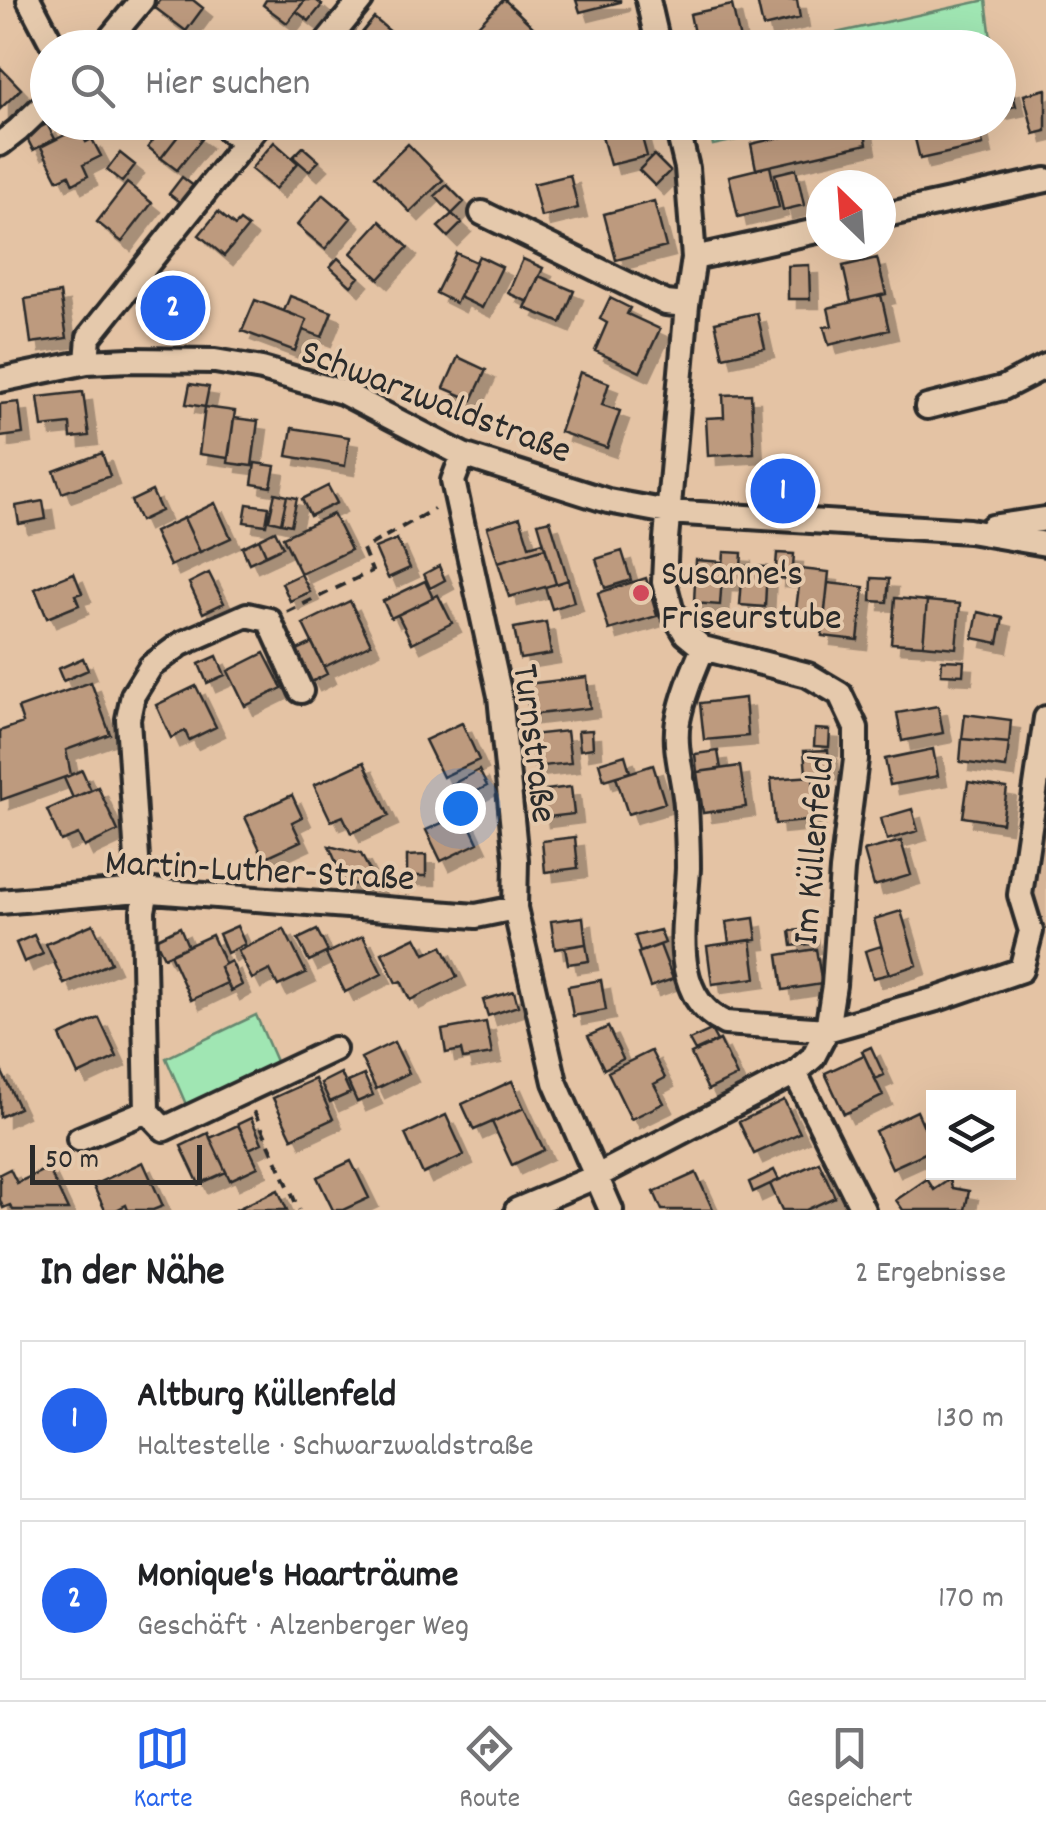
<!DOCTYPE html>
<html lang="de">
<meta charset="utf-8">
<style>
:root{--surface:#fff;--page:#f6f6f6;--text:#202124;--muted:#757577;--line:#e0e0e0;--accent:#2563eb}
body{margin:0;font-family:Dekko,sans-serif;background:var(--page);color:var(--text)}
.controls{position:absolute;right:30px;bottom:30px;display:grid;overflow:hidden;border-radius:0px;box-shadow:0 10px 40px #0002}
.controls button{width:90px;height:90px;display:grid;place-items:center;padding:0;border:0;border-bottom:2px solid var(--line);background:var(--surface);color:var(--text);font:50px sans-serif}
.compass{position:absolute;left:806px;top:170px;width:90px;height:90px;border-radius:50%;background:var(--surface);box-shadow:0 10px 40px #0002;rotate:335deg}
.scale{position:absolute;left:30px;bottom:25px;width:172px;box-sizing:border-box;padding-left:10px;border:5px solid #2b2b2b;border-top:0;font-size:28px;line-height:35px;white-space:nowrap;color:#2b2b2b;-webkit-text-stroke:8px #e5c9ac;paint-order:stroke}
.you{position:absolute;left:460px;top:808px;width:35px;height:35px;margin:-25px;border:8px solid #fff;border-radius:50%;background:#1a73e8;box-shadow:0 0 0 15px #1a73e833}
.badge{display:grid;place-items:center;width:65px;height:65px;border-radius:50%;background:var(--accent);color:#fff;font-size:32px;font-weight:700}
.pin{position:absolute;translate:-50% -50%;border:5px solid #fff;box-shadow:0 2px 10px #0006}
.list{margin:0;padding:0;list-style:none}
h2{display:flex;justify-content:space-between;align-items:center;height:130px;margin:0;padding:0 40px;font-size:42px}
h2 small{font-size:32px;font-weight:400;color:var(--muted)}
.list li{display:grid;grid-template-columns:65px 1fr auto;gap:30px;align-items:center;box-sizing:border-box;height:160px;margin:0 20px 20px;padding:0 20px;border:2px solid var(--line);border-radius:0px}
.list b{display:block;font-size:38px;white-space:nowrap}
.list p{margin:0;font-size:32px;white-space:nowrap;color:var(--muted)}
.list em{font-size:32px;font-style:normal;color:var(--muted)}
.icon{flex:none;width:55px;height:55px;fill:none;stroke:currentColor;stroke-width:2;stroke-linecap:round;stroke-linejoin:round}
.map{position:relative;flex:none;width:1046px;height:1210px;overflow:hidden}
.search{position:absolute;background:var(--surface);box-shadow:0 10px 40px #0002;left:30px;right:30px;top:30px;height:110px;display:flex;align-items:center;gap:25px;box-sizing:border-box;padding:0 35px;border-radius:55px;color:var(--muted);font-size:38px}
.sheet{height:490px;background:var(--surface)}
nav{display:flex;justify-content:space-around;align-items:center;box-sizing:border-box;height:140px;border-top:2px solid var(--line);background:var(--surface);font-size:28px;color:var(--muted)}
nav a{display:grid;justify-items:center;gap:5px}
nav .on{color:var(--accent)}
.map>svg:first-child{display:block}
</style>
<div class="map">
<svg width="1046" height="1210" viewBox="0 0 1046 1210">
<defs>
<filter id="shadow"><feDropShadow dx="9" dy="9" stdDeviation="0" flood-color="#0004"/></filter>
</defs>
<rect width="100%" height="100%" fill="#e4c3a4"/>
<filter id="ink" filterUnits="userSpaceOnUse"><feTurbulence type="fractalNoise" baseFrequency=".01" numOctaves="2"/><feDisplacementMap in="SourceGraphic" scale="20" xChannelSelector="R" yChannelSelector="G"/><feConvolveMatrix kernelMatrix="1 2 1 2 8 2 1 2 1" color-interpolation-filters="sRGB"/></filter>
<g filter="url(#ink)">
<path fill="#d5b497" d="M1046,783V936L1038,935L1032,909V868Z"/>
<path fill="#a0e6b3" stroke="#66886f" stroke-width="2.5" d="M986,0L992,47H772Z
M708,122H815V123L713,145Z
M256,1015L278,1066L188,1109L166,1058Z"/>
<path fill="#bd9a7e" stroke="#2b2b2b" stroke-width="2.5" filter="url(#shadow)" d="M160,0H193L203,8L186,31L154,7Z
M266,0H305L287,23L263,5Z
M305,0H316L322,5L309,21L296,11Z
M503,0H505L534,28L520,42L525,48H456Z
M576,0H620V2L580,12Z
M757,0H797L800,18L763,27Z
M732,5L740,40L708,48H697L690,14Z
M374,18L399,39L392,48H356L352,45Z
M0,67L21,89L0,109Z
M1011,86L1016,106L998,110V89Z
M1046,89V131L1034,134L1024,95Z
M167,122H180L185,127L161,158L148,147Z
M847,122H863L867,144L756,169L751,144Z
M911,122H978L983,145L920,159Z
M638,123L647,156L610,165L601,133Z
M47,124L55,139L33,150L25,134Z
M185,127L202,139L177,170L161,158Z
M79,128L86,142L92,139L101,156L83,165L88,176L73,184L69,175L58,180L41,147Z
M274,142L298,163L275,189L251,169Z
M408,144L443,180L410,212L375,176Z
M303,147L319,161L309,171L293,157Z
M120,153L135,165L122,182L107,170Z
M654,155L670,171L655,186L639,170Z
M770,166L779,207L738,217L729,176Z
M796,169L804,205L783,210L775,174Z
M570,175L578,208L541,217L533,184Z
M182,177L195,187L182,204L169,194Z
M127,183L152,203L122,242L97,222Z
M447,185L464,202L452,214L435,196Z
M323,194L351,218L325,249L297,225Z
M654,201L666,247L616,260L604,214Z
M218,212L235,226L240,221L248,227L224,256L199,235Z
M452,214L462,223L448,237L438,227Z
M380,221L408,247L379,279L351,253Z
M456,253L476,262L456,303L436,293Z
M479,256L502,267L482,308L459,297Z
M338,258L359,277L351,286L330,267Z
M877,258L886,294L851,302L843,266Z
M523,259L543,268L528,302L508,293Z
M809,265L810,299H788V266Z
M539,276L574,291L561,323L525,308Z
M190,291L192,323L157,325L155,293Z
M60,293L67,338L31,343L25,299Z
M881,295L889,330L829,345L824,327L832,326L828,308Z
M290,296L332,312L322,337L303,330L307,320L284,311Z
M610,298L630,308L627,314L660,329L640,372L595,351L607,323L600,319Z
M255,300L307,320L295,351L242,331Z
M757,313L765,348L723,357L715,322Z
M458,357L486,370L472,400L444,388Z
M580,372L609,383L602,405L620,411L607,448L560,432Z
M190,384L209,387L205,407L186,404Z
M83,392L89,436L71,438L70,424L42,427L38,397Z
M751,394L754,453L708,456L706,418L724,417L723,395Z
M19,402L23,434L0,437V404Z
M205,407L235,411L228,458L199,454Z
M234,418L258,421L252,466L228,463Z
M292,428L349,437L345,466L287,456Z
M102,453L110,476L62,493L54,471Z
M255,463L275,466L271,487L252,484Z
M328,486L337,503L310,516L302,499Z
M152,491L161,511L140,521L131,501Z
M275,493L287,496L281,523L269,520Z
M287,496L297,498L291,525L281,523Z
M43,501L46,519L19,524L16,506Z
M215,503L231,538L200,552L184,518Z
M247,504L269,507L266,525L244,522Z
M333,514L351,550L301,574L283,537Z
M520,517L529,546L543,542L545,548L498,562L487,527Z
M184,518L200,552L170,566L154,532Z
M550,520L568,580L556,584L538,523Z
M275,531L283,547L266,555L259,539Z
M259,539L266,555L249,563L242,547Z
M397,539L410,568L388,578L375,548Z
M545,548L556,584L509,597L498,562Z
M622,551L631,580L605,588L596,559Z
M724,552L742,553L740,582L722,581Z
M777,553L794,554L792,579L775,578Z
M696,560L723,562L720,605L694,603Z
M439,566L445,580L430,588L424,574Z
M743,566L767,567L765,607L740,605Z
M801,569L829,572L824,621L795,618Z
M74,573L82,593L75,595L79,605L47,618L35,589Z
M209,573L224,603L203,613L189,583Z
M301,574L310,592L290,601L282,583Z
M646,578L657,616L609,630L598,593Z
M872,578L889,579L887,602L871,601Z
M568,580L574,602L552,609L545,587Z
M425,581L433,598L391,618L383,601Z
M828,583L864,587L858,640L822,636Z
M438,595L452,623L412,643L398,615Z
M895,598L927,601L923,645L891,643Z
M350,601L371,644L324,667L303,624Z
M927,601L960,604L956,648L923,645Z
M978,612L1003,618L998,643L973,638Z
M546,622L551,654L520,659L514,628Z
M312,643L327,674L311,682L295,651Z
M264,653L282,688L245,706L228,671Z
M217,656L225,675L207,683L199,664Z
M83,658L88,670L63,681L58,669Z
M942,660L964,661L963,675L941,674Z
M587,677L590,708L529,715L526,684Z
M91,682L110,734L66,750L71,775L1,800L0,731L23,723L18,708Z
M196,686L216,727L189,740L185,731L171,738L156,705Z
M745,698L748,736L704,740L700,703Z
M938,706L943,733L902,741L897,713Z
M965,714L1011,720L1009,743L962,739Z
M462,723L479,760L443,777L425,740Z
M815,729L830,730L829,747L814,746Z
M592,730L593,748L580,750L578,731Z
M567,731L571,763L534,767L530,735Z
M962,739L1009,743L1006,768L960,762Z
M933,749L938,776L890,785L885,759Z
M828,750L830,771L806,773L804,751Z
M718,751L721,769L697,772L695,754Z
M625,755L630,772L604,780L599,763Z
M364,762L389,816L351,833L343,816L331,821L314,785Z
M653,765L665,803L628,814L616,777Z
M740,766L746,807L703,813L697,772Z
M82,770L91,790L73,798L64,778Z
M479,770L487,786L459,800L451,785Z
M813,776L816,820L775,824L771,779Z
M968,782L1007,788L1002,823L963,817Z
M98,787L118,831L84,847L78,834L61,841L47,810Z
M571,787L574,814L540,818L537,791Z
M292,795L302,817L292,822L301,841L264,858L245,817Z
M912,809L918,831L887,840L881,818Z
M464,813L478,843L441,861L426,830Z
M575,837L578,868L545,872L542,841Z
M901,841L911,875L874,886L864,851Z
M329,846L361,854L378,887L345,883Z
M426,855V876H407V856Z
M901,911L917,965L889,974L874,919Z
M583,917L586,944L555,949L551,921Z
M754,918L757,940L729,943L726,922Z
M93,924L111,963L64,984L46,944Z
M237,926L245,944L227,953L219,934Z
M180,927L188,946L164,957L155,939Z
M284,929L306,973L278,986L270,970L252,979L238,951Z
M809,929L811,944L792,946L790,931Z
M317,930L328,952L309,961L298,939Z
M660,930L665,943L640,952L635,936Z
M34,935L43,954L24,962L16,943Z
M212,935L225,964L220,967L227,983L191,1000L170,954Z
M363,936L382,974L345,992L326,954Z
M416,937L425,954L442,946L457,977L410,1000L401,981L396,983L382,953Z
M751,940L756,978L712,984L707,946Z
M586,944L589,961L568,964L565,947Z
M660,945L673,979L650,987L638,953Z
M881,946L889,974L873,978L865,951Z
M816,949L822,984L783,990L778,955Z
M231,961L242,985L231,991L220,967Z
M601,980L606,1010L573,1016L568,986Z
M514,991L518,1006L488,1016L483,1000Z
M99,1018L117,1057L78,1075L60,1036Z
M486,1022L492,1054L463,1059L461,1050L446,1053L442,1030Z
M608,1027L623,1059L604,1069L588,1036Z
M711,1030L717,1041L695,1051L689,1040Z
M720,1040L737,1076L708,1090L691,1054Z
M394,1042L409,1073L376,1089L361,1058Z
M871,1047L884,1075L875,1079L862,1051Z
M651,1051L665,1078L654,1084L664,1103L631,1119L608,1072Z
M864,1055L883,1096L844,1114L825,1073Z
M0,1068L19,1108L0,1117Z
M341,1073L350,1093L330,1102L321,1083Z
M364,1075L373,1095L357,1102L348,1082Z
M315,1079L333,1119L292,1138L273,1098Z
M512,1081L524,1108L474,1130L462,1104Z
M784,1100L800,1133L754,1154L739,1122Z
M524,1108L544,1150L512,1165L492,1122Z
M917,1111L934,1149L892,1168L875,1131Z
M446,1115L464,1155L423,1174L405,1134Z
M251,1118L262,1143L249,1149L238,1124Z
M238,1125L258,1167L230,1180L210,1138Z
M208,1133L226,1172L199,1184L181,1146Z
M351,1161L369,1198L343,1210H333L317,1177Z
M143,1162L163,1206L153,1210H128L126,1205L116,1210H105L93,1185Z
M819,1162L835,1197L806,1210H782L770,1184Z
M48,1168L68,1210H13L10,1205L3,1208L0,1200V1174L10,1169L17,1183Z
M774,1170L779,1180L753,1192L749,1182Z
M696,1173L713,1210H662L654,1192Z
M927,1179L934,1190L950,1179L952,1188L969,1191L965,1210H903L896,1200Z
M278,1190L287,1210H235Z"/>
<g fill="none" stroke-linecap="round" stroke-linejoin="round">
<g stroke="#2b2b2b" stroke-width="30">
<path id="minor" d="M29,0L50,40L57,48
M648,0L659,48
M102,48L142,0
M322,48L361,0
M219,122L244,143
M0,144L18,130L48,101
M482,213L666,303L687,305
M881,216L1046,180
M694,258L821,230
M87,362L89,337L261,122
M0,380L87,362L130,360L215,361L262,369L342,392L463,455L608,501L668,512L969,531L1046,544
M927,407L1003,388L1046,366
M463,455L453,481L500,696L516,860L515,908L555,1082L611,1210
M992,527L1046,519
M703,648C693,672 683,695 678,721C673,748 684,779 686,806C687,826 688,848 688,868C686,919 667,995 725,1023L827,1030L940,998L1021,970L1031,931L1020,895L1046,718
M139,890L128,719L133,695L151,666L181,644L247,615L269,620L301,691
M147,890L143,911L147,1111
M0,902L139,890L476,916L515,908
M795,1073L863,1210
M147,1111L164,1129L334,1049
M79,1139L147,1111
M517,1210L595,1177L795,1073L813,1057L827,1030L834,985L842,870L856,759V728L840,694L808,675L703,648L686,634L671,609L664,582L666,539L687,305L694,258L687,168L676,122"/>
</g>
<path stroke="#2b2b2b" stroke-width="4" stroke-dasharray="10 8" stroke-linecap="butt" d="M287,612L372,571L363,549L434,509
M254,1111L299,1210"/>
<use href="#minor" stroke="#e5c9ac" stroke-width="22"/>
</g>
</g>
<circle fill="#d1495b" stroke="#e5c9ac" stroke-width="4" cx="641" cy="593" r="10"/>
<g text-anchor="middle" stroke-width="8" stroke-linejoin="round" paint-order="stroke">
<g font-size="38" fill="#2b2b2b" stroke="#e5c9ac">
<text transform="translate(437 399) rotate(21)" y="13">Schwarzwaldstraße</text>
<text transform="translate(537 743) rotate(83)" y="13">Turnstraße</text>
<text transform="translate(811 850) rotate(-85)" y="13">Im Küllenfeld</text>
<text transform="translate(260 868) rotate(3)" y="13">Martin-Luther-Straße</text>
</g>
<g font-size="38" fill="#2b2b2b" stroke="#e5c9ac" text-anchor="start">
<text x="661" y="584">Susanne's<tspan x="661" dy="44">Friseurstube</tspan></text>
</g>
</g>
</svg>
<div class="controls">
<button><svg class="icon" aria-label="layers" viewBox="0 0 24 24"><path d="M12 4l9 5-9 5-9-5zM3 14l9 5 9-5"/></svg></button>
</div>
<svg class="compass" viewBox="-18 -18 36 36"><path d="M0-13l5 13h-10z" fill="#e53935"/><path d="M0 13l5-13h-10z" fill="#757577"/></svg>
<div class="scale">50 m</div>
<div class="you"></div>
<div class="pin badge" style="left:783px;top:491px">1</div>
<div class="pin badge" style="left:173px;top:308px">2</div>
<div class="search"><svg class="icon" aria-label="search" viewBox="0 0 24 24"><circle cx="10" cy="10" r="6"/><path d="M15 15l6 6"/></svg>Hier suchen</div>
</div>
<section class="sheet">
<h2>In der Nähe<small>2 Ergebnisse</small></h2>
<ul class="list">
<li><span class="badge">1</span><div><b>Altburg Küllenfeld</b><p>Haltestelle · Schwarzwaldstraße</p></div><em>130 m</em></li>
<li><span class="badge">2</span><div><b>Monique's Haarträume</b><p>Geschäft · Alzenberger Weg</p></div><em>170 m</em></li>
</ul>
</section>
<nav>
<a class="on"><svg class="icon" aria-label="map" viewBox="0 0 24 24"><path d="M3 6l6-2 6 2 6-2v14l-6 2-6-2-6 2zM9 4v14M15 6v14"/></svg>Karte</a>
<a><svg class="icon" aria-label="directions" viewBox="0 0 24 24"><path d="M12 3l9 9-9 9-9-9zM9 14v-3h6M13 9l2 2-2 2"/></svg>Route</a>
<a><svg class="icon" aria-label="saved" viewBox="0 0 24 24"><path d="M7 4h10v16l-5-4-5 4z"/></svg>Gespeichert</a>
</nav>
